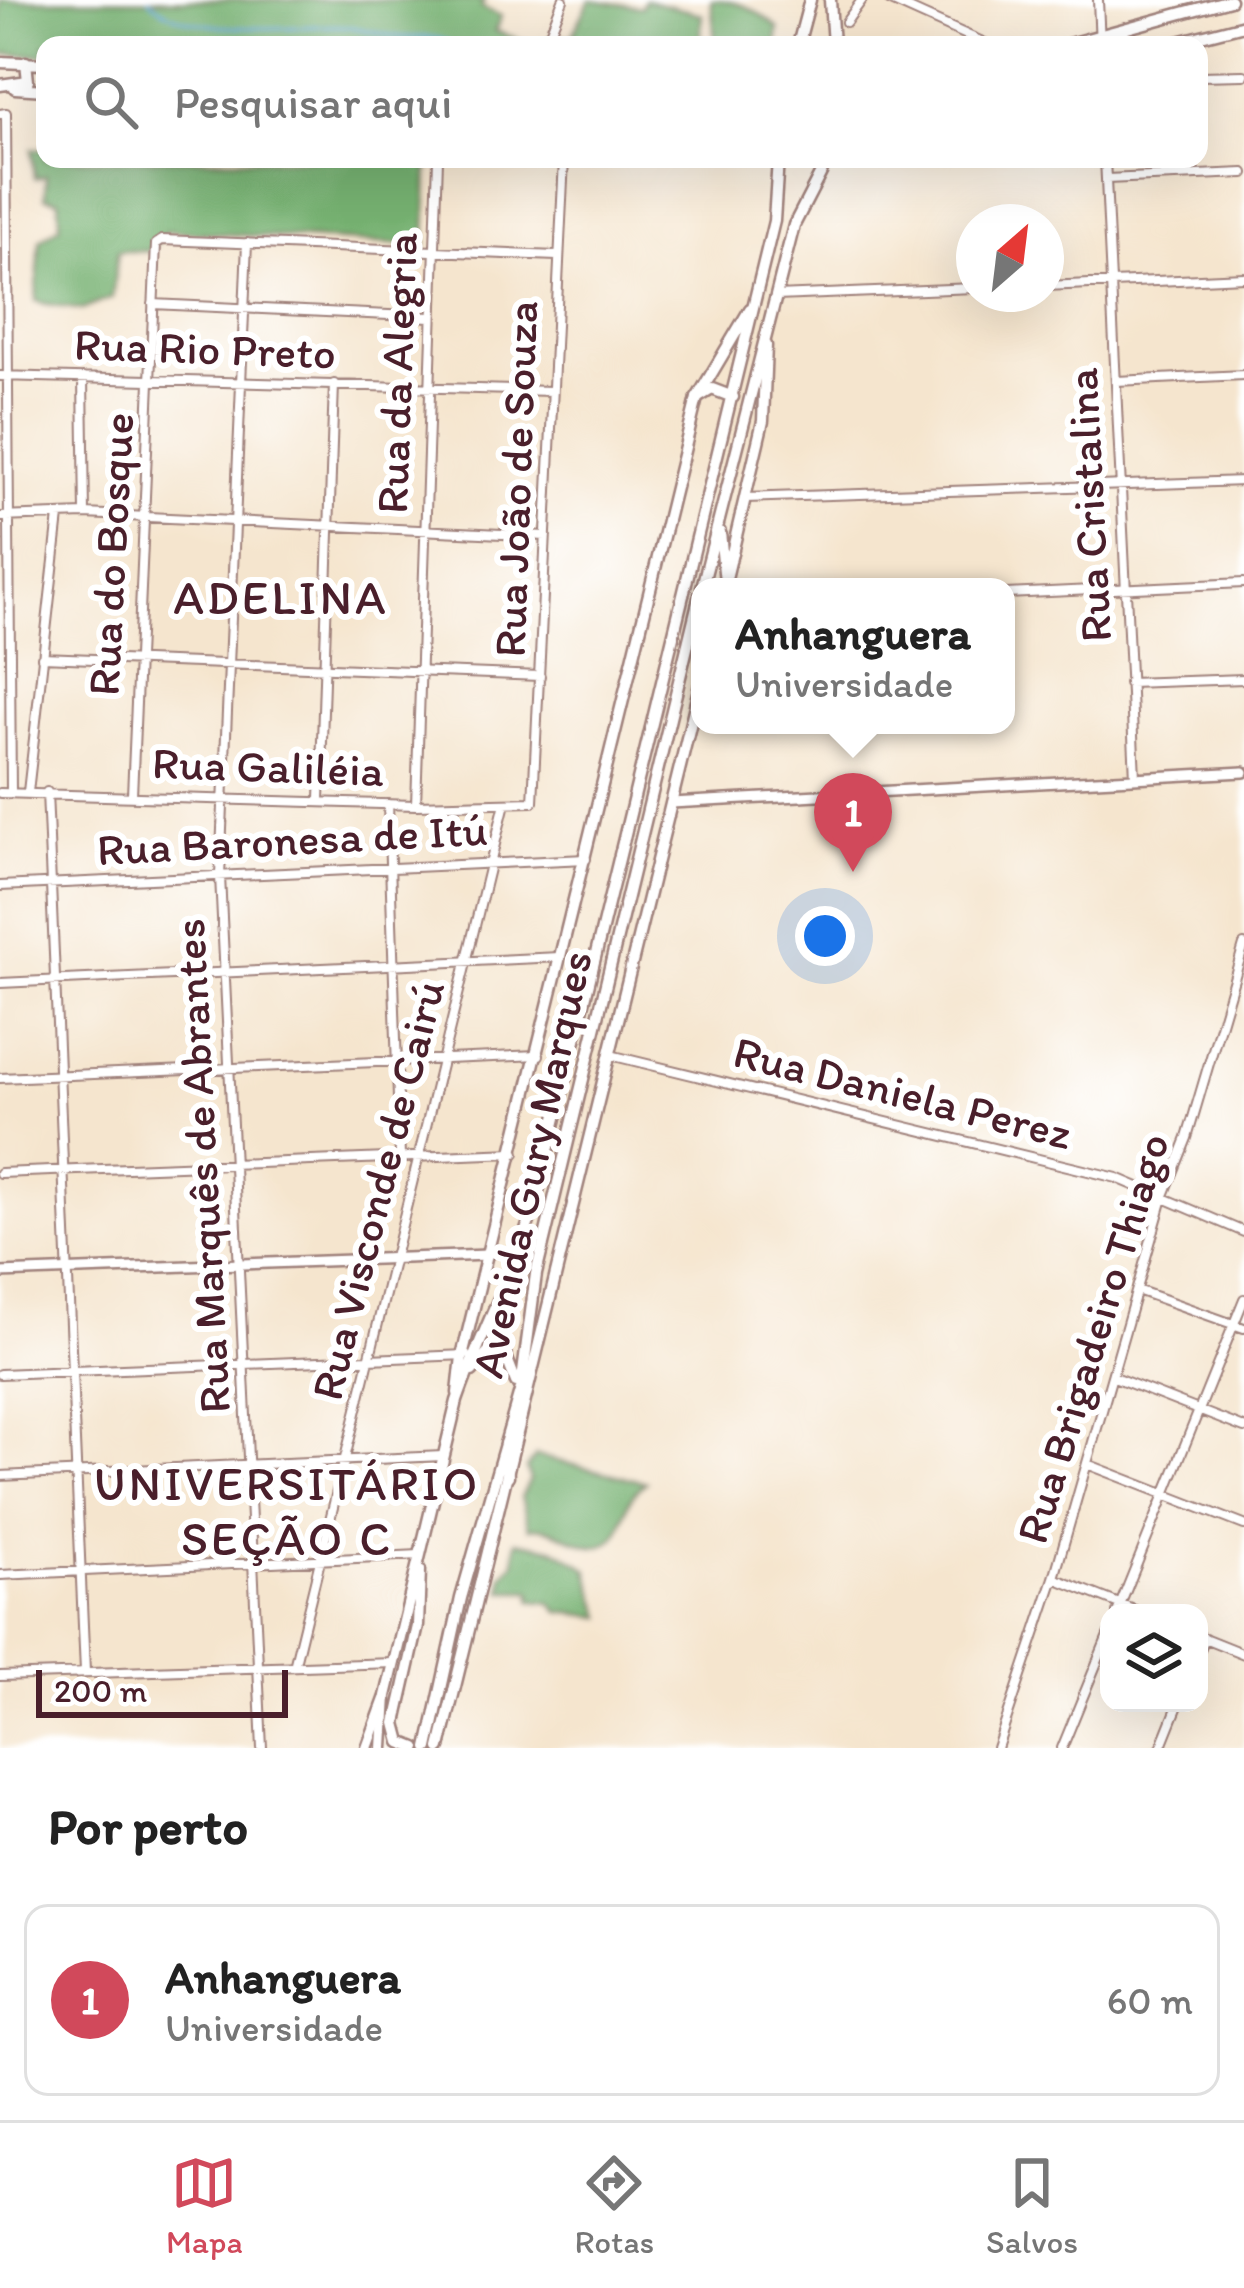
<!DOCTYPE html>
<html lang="pt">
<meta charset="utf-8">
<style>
:root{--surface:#fff;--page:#f2f2f2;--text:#222;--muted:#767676;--line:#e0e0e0;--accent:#d1495b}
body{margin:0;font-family:Itim,sans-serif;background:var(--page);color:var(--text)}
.controls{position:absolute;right:36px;bottom:36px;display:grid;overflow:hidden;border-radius:24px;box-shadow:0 12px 48px #0002}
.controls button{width:108px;height:108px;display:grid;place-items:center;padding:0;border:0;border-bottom:3px solid var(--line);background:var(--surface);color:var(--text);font:60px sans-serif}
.compass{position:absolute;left:956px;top:204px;width:108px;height:108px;border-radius:50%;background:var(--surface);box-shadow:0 12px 48px #0002;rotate:28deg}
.scale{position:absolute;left:36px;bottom:30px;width:252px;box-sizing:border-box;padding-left:12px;border:6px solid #4a1f2b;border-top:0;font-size:33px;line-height:42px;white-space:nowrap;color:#4a1f2b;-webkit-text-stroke:9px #fff;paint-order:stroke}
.you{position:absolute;left:825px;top:936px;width:42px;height:42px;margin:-30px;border:9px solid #fff;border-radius:50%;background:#1a73e8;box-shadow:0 0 0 18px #1a73e833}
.badge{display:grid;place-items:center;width:78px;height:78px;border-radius:50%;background:var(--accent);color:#fff;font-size:39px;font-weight:700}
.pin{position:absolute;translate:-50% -99px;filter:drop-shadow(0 3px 6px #0008)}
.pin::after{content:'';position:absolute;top:63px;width:42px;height:36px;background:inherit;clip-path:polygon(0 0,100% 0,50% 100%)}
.popup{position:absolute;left:691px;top:578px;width:324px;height:156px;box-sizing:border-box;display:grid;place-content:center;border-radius:24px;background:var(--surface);filter:drop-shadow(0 3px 9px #0005);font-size:39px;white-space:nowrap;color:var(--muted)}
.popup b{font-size:45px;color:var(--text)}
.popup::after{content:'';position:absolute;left:50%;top:100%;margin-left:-24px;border:24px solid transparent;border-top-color:var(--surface)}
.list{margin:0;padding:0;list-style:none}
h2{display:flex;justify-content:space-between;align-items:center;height:156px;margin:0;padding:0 48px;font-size:51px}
h2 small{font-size:39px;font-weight:400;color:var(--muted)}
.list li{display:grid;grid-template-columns:78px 1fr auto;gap:36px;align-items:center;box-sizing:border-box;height:192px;margin:0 24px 24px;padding:0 24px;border:3px solid var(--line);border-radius:24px}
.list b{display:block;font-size:45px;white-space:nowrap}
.list p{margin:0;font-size:39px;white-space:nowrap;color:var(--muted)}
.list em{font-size:39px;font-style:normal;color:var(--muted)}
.icon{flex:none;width:66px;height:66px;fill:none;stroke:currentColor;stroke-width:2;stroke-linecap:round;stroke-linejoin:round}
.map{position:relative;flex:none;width:1244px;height:1748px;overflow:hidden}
.search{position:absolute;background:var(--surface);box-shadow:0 12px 48px #0002;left:36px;right:36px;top:36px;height:132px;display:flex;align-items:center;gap:30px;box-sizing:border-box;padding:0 42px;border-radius:24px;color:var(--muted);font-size:45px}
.sheet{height:372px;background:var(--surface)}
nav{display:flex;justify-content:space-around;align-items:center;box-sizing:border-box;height:168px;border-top:3px solid var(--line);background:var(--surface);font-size:33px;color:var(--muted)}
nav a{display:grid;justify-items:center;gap:6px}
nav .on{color:var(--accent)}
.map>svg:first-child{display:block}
</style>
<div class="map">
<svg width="1244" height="1748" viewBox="0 0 1244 1748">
<rect width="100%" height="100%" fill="#fff"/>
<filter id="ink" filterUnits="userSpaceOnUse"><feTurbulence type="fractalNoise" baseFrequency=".00833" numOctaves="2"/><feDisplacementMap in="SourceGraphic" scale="24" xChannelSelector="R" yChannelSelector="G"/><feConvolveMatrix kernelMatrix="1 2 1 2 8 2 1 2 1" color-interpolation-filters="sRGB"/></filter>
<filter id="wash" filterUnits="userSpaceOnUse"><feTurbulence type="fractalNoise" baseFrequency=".004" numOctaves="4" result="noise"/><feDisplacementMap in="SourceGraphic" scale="48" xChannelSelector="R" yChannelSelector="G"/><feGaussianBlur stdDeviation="2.7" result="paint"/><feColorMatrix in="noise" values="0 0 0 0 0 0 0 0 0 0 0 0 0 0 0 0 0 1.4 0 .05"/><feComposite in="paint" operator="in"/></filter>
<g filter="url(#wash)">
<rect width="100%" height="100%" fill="#f5e5ce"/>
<path fill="#75b06f" stroke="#60684d" stroke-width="3" d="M0,0H484L481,7L501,16L495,31L532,44L45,45V55L0,54Z
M590,0L641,7L645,0L702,14L700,45H548L553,33L571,38Z
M711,0C741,0 755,9 778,28L776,45L715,41Z
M32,149H45V159H428L426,246L167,231L150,251H118L112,298L82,310L42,303L36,301L40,240L60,226L59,200L45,197L46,176L35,178Z
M536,1456L646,1482C620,1501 628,1522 615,1537C591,1564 561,1522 529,1528L521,1497L530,1480L526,1468Z
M516,1541L553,1548L587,1568L603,1617L559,1612L551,1603L532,1601V1591H503V1575L515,1562Z"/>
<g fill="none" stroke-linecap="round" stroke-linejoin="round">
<path stroke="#5ca4d2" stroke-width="3" d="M149,0C188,39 286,26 337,26C359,26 380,35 401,37C424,39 432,33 454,45"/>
</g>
</g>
<g filter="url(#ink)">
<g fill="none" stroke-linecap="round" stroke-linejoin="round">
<g stroke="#a0827c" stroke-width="12">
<path id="minor" d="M889,0L989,45
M1098,0L1100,45
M846,22L862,0
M545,45L563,0
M1199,76L1244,75
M0,114L6,113L11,793
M1105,159L1135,777
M1106,179L1244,173
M247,243L220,876L262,1748
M1046,286L1244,277
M776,296L974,288
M153,304L431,317
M0,376L552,391
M83,378L85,514
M1116,381L1244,375
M745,498L1244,481
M0,517L85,514L546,536
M1006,594L1244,583
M42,657L540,676
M1129,683L1244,679
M28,792L59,516
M47,792L85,1672
M0,793L416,805L533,802L564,159
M132,795L156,244L162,240L557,256
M320,800L334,384
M388,804L400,1157
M416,805L438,159
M0,886L586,859
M0,983L560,957
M610,1055L1117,1178L1244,1232
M0,1078L539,1055
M0,1173L515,1153
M1137,1290L1244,1328
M0,1374L466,1355
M1114,1377L1244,1428
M1087,1464L1244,1525
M0,1476L443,1456
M0,1575L420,1555
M1054,1578L1142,1613
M1117,1613L1244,1299
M1199,1636L1244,1654
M1199,1652L1205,1638
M295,1663L505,803
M0,1676L394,1663
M997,1748L1054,1578L1163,1198L1187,1138L1244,945
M1062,1748L1109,1633
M1161,1748L1179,1703"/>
</g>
<g stroke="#a0827c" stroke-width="14">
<path id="tertiary" d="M671,803L1244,772
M0,1273L488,1255"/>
</g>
<g stroke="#a0827c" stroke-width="15">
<path id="secondary" d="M1065,45L1230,0
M1166,45L1244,25
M0,62L45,64
M0,85L28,81L26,62
M15,88L45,90
M724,587L763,421L766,345
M458,1393L462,1356L697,398L750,309
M367,1748L385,1699
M440,1748L700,685"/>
</g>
<g stroke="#a0827c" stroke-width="15">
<path id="primary" d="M830,0L833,45
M798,45L810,0
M697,398L712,389L733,397
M720,532L725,582
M702,587L794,225L828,159
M472,1371L490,1350L504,1351L516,1382
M505,1443L508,1476
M383,1748L386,1696L457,1401C482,1328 520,1263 539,1188L774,221L778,159
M416,1748L401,1742L396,1723L418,1626L420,1570
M428,1748L461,1598L521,1388L536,1274L700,594"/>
</g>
<use href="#minor" stroke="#fff" stroke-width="8"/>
<use href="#tertiary" stroke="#fff" stroke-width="9"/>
<use href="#secondary" stroke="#fff" stroke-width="10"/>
<use href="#primary" stroke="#fff" stroke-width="10"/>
</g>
</g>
<g text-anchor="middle" stroke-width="12" stroke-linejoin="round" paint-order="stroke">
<g font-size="45" fill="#4a1f2b" stroke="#fff">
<text transform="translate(205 348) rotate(2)" y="16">Rua Rio Preto</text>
<text transform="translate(396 373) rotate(-88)" y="16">Rua da Alegria</text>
<text transform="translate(515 479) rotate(-88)" y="16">Rua João de Souza</text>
<text transform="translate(1088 505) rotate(-93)" y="16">Rua Cristalina</text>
<text transform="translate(110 554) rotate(-87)" y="16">Rua do Bosque</text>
<text transform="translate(268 766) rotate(2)" y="16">Rua Galiléia</text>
<text transform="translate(292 839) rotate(-3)" y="16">Rua Baronesa de Itú</text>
<text transform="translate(903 1092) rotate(14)" y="16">Rua Daniela Perez</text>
<text transform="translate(531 1164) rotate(-78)" y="16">Avenida Gury Marques</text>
<text transform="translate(201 1166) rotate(-93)" y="16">Rua Marquês de Abrantes</text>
<text transform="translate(377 1190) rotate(-76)" y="16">Rua Visconde de Cairú</text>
<text transform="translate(1092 1338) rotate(-73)" y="16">Rua Brigadeiro Thiago</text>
</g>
<g font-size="48" letter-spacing="3" fill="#4a1f2b" stroke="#fff">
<text x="281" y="614">ADELINA</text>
<text x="287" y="1500">UNIVERSITÁRIO<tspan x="287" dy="55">SEÇÃO C</tspan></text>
</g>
</g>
</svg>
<div class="controls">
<button><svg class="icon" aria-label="layers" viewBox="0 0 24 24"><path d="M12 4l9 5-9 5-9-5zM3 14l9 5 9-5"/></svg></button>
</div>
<svg class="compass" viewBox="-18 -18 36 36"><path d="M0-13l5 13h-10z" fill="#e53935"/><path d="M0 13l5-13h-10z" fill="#767676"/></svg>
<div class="scale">200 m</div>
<div class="you"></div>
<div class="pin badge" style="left:853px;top:872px">1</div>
<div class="popup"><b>Anhanguera</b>Universidade</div>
<div class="search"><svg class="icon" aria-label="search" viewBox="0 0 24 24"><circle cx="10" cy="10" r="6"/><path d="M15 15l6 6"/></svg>Pesquisar aqui</div>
</div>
<section class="sheet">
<h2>Por perto<small></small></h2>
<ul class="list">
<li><span class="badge">1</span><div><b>Anhanguera</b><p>Universidade</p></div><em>60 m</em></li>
</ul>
</section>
<nav>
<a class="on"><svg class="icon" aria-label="map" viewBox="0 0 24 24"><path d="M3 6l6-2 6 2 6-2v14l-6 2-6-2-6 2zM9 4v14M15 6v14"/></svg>Mapa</a>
<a><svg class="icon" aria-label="directions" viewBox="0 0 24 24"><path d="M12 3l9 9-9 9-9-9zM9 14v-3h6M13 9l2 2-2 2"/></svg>Rotas</a>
<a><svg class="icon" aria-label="saved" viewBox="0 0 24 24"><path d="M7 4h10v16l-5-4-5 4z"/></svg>Salvos</a>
</nav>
